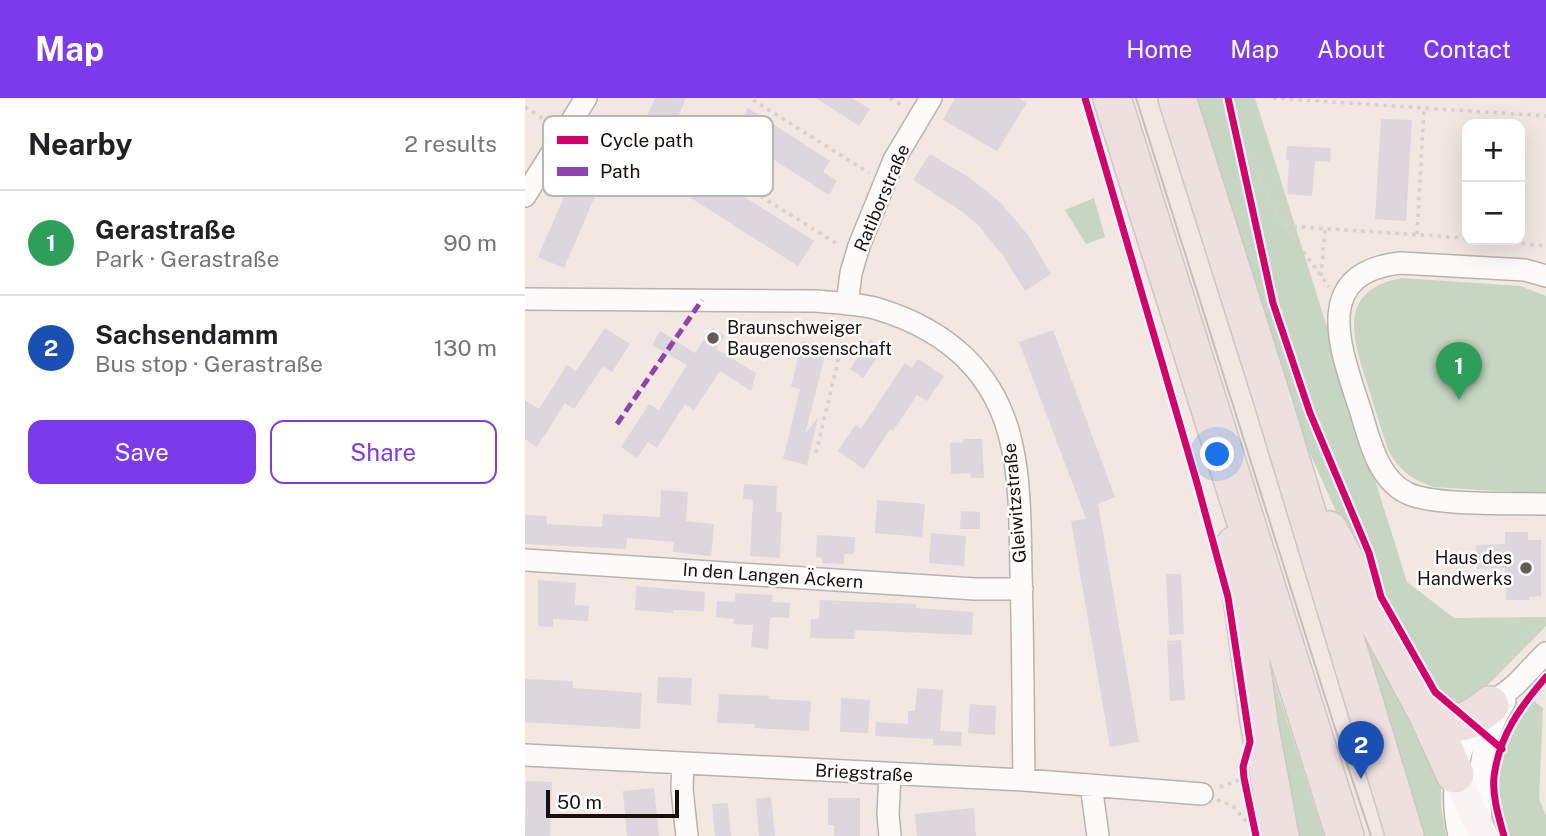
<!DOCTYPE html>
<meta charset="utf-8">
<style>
:root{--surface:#fff;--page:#f2f2f2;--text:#202124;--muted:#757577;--line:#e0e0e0;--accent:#7c3aed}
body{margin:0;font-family:"Public Sans",sans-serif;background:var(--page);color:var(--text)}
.controls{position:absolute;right:21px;top:21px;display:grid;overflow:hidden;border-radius:14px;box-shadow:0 7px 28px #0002}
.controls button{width:63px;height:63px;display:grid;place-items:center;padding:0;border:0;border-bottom:2px solid var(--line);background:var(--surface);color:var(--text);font:35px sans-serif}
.scale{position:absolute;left:21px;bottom:18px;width:133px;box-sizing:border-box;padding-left:7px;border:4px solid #17100d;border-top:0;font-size:19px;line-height:24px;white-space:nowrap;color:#17100d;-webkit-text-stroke:5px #fff;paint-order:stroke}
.you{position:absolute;left:693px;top:357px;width:24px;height:24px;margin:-18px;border:5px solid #fff;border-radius:50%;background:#1a73e8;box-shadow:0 0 0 10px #1a73e833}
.badge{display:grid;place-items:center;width:46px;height:46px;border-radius:50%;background:var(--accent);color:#fff;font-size:23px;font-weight:700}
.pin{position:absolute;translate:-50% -58px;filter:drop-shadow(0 2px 4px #0008)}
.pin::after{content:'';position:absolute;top:37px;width:24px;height:21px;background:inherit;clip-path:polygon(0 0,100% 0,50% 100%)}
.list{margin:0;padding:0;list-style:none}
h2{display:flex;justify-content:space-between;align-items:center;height:91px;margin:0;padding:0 28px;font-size:30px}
h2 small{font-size:23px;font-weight:400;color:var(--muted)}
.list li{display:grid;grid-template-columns:46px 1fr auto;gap:21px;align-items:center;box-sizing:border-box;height:105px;padding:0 28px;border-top:2px solid var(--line)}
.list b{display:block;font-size:26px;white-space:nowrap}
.list p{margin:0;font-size:23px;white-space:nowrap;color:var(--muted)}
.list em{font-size:23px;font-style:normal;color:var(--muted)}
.actions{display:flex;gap:14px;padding:21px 28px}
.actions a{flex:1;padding:16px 0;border:2px solid var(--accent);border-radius:14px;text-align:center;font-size:24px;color:var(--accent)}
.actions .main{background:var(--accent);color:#fff}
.map{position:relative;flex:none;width:1021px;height:738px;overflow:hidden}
header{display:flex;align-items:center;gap:42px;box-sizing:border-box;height:98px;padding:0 35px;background:var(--accent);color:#fff}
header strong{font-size:33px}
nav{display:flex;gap:38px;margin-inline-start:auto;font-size:24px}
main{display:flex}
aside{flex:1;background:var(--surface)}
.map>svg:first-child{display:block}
</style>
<header>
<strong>Map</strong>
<nav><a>Home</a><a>Map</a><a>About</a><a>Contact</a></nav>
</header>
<main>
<aside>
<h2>Nearby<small>2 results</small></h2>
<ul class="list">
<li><span class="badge" style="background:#2e9e5b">1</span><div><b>Gerastraße</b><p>Park · Gerastraße</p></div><em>90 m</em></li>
<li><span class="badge" style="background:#1a4fb4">2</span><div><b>Sachsendamm</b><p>Bus stop · Gerastraße</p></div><em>130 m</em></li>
</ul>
<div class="actions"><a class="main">Save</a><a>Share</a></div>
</aside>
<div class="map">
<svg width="1021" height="738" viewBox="0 0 1021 738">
<rect width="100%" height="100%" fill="#f2e7e1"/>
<path fill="#c6d6c2" d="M668,0H730L882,484L929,520L1021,519V528L936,614L898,585L823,440L767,315Z
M569,100L580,139L561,146L540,112Z
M877,180L995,188L1021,198V396L909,389C887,382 875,373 863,352C856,330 849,308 842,285C827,239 812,192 877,180Z
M840,522L916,684V708L921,738H894L828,527Z
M742,560L799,738H762Z
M1004,599L1018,610L1014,701L1021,718V738H979C966,690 963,635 1004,599Z"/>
<path fill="#ddd6dc" d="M130,0H161L128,77L87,59L39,170L13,159L69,29L110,46Z
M291,0H327L345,11L334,28Z
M430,0H494L502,5L472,53L418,22Z
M223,10L305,63L298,74L312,83L304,97L207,35Z
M856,21L887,22L881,123L850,121Z
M762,48L806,50L805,64L790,63L787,98L762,96L764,62H761Z
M405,56L445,80L476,105L503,137L526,176L500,193L479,159L454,128L438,114L388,82Z
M182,75L289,143L273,168L166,100Z
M80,230L105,246L87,274L78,268L49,311L40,305L12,349L0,341V302L14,311L42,267L51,273Z
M187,230L200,238L191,251L231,275L226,293L195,273L169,312L160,306L132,350L123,344L112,360L96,349L124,306L134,312L162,267L127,247L135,233L170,255Z
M528,232L590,399L573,406L614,644L585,649L546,423L561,421L494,244Z
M345,241L359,250L338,280L325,271Z
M277,243L302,249L280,336L293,319L282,367L258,361L275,291L266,289Z
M393,261L419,278L402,303L392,297L368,333L365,331L339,371L313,353L330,327L336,331L380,265L387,270Z
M438,341H457L459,380H446L445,375L426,376L425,345L438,344Z
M219,386L252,388L251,414H257L255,460L225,458L228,402L218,401Z
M136,392L163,394L161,423L189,426L186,458L148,454L149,444L102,440L101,451L0,446V417L22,418V426L77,429L78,416L135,419Z
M352,402L400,406L397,439L350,435Z
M436,413L455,414V431H435Z
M980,434H1003V442H1016V498L1004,499V502H981L980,470L952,471L951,447L980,446Z
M406,435L441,438L439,468L404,465Z
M292,437L330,439L329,456H319V466L297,465V460L291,459Z
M641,476H656L659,536L644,537Z
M13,482L51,485L50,507L64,508L63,523L28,521V529L13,528Z
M111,488L180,494L179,513L148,512V515L110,512Z
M210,495L248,497L247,504L265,505L264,520L247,519L245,521L243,551L226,549L228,527L208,526L209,521L191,519L192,503L210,504Z
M295,502L391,506V510L448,514L447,537L330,532L329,541L285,540L286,521H294Z
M656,542L660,602L645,603L642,543Z
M133,579L167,580L166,607L132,605Z
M0,581L48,583V590L117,595L115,631L0,624Z
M392,590L418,592L415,633L437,634L436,648L408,647V641L350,638L351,624L383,626V613H390Z
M194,596L244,598L243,601L286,603L284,633L230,630V626L192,625Z
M316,600L345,602L343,635L315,634Z
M445,606L471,608L470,637L443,635Z
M1,683L27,684L25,738H0Z
M129,690L134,738H102L98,693Z
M246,699L250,738H234L231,701Z
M303,700H335V738H309V727H303Z
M203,705L206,738H190L187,706Z
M449,710L451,738H392L390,716Z"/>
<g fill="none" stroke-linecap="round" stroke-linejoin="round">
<g stroke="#bab2ad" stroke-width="24">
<path id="street" d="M0,98L61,0
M1021,178L1000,172L875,165C786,175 815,250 834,308C844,338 851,380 882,395C907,408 989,405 1021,406
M0,201L290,203C311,205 333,205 353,211C422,232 472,275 487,348C496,389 495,433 496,475C498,544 498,613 499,682
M322,206L326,175L334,148L369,62L406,0
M0,462L450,491H497
M0,657L499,682L677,696
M158,666L157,691L162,738
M365,676L363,716L365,738
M566,687L573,738
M956,720C951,679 957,639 980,603
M934,738C924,692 930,642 965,607C973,599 983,594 991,586C1001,576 1011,565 1021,555"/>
</g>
<g stroke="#bab2ad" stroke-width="32">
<path id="secondary" d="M930,676L959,738"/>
</g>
<g stroke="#ccc6c4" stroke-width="40">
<path id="highway" d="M587,0L820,738
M652,0L748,303L880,738
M804,432L902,615L930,676
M710,447L734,624L755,738
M902,615C930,630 941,627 965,607"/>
</g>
<path stroke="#d4d1cf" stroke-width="3.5" stroke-dasharray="3.5 5" stroke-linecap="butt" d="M365,0L378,8
M748,0L1021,18
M228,2L344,75
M0,9L25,25
M991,26V17
M710,36L760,128L804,189
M185,67L314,147
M760,128L942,140
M892,136L899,10
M963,142L1021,148
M796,178L800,131
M291,355L322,225
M967,579L1021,522
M695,689L717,681
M692,702L708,708L726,729"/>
<use href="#street" stroke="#fdfbfa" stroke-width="21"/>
<use href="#secondary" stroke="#f9f3f3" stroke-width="28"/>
<use href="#highway" stroke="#efe0e0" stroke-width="37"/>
<path stroke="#c3c0be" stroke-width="2" d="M611,0L808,624L846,738"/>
<path stroke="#8e44ad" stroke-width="5" stroke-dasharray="10 5" stroke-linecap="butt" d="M92,326L177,202"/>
<g stroke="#fff" stroke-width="11">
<path id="cycleway" d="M560,0L672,385L703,499L725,644L718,669L719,680L731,738
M703,0L748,205L785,315L844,455L856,499L910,594L977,651
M979,738C974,720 967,698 969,679C974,638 995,609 1021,579"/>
</g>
<use href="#cycleway" stroke="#d6006c" stroke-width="7"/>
</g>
<g fill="#645b57" stroke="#fff" stroke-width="2.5">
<circle cx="188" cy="240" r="7"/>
<circle cx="1001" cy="470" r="7"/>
</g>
<g text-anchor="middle" stroke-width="5" stroke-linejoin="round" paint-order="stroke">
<g font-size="18" fill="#17100d" stroke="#fff">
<text transform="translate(357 100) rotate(-67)" y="6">Ratiborstraße</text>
<text transform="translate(490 405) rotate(-95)" y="6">Gleiwitzstraße</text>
<text transform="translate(248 478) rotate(4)" y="6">In den Langen Äckern</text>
<text transform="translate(339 675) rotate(3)" y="6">Briegstraße</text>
</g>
<g font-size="18" fill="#17100d" stroke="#fff" text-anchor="start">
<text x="202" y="236">Braunschweiger<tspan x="202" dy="21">Baugenossenschaft</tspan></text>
<text x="987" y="466" text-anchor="end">Haus des<tspan x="987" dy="21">Handwerks</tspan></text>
</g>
</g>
<rect x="18" y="18" width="230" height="80" rx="10" fill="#fff" stroke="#b9b7b6" stroke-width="2"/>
<rect x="32" y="38" width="31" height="8" fill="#d6006c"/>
<rect x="32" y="69" width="31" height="9" fill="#8e44ad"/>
<g font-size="19" fill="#17100d">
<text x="75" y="49">Cycle path</text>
<text x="75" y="80">Path</text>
</g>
</svg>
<div class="controls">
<button>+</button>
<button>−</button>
</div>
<div class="scale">50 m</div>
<div class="you"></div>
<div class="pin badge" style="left:934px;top:302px;background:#2e9e5b">1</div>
<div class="pin badge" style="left:836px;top:681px;background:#1a4fb4">2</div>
</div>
</main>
